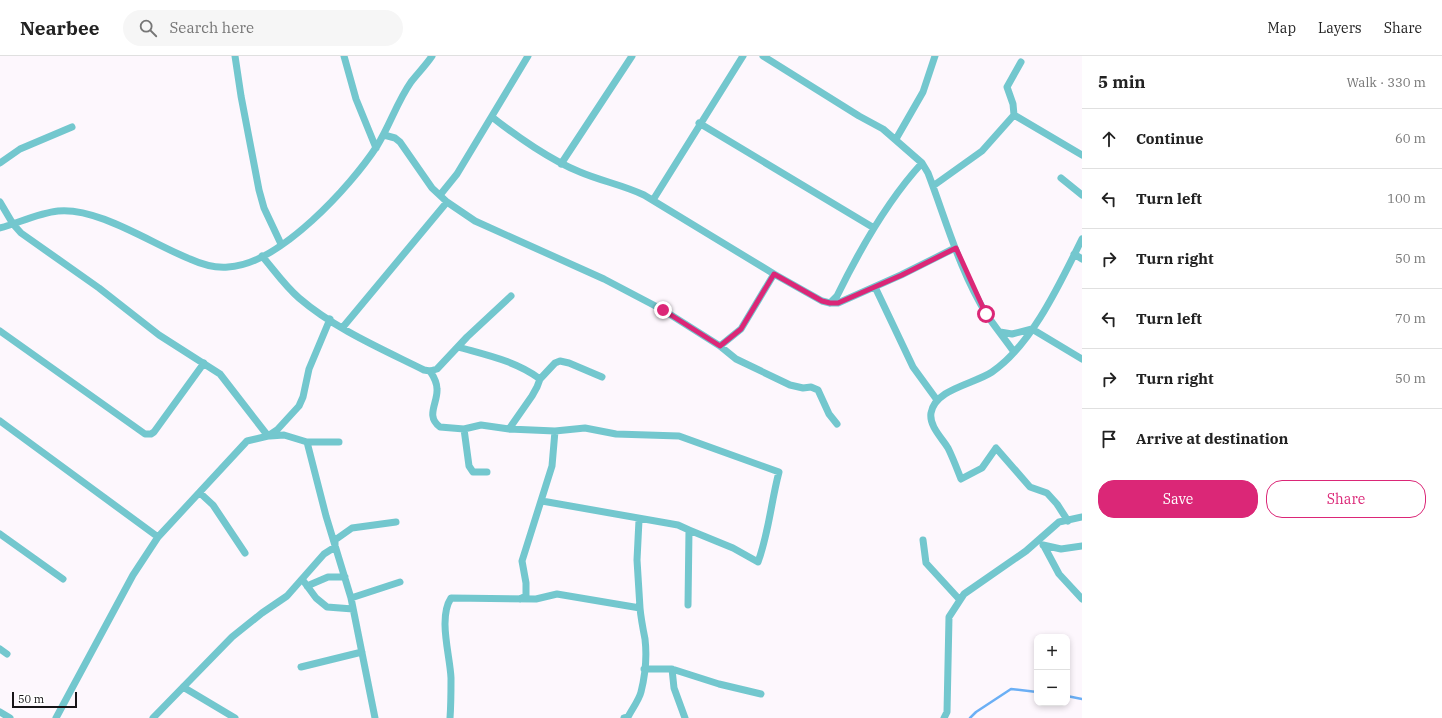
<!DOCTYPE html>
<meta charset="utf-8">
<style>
:root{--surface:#fff;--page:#f6f6f6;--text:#222;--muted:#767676;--line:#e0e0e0;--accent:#db2777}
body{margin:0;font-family:"IBM Plex Serif",serif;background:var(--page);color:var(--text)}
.controls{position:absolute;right:12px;bottom:12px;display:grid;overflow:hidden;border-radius:8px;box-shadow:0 2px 6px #0003}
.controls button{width:36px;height:36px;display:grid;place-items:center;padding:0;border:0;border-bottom:1px solid var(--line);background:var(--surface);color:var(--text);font:20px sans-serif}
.scale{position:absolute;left:12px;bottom:10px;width:65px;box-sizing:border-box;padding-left:4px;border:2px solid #171417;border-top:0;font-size:11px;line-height:14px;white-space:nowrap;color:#171417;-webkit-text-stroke:3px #fff;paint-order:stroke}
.stop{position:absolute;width:12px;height:12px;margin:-9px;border:3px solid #db2777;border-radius:50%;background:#fff}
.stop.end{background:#db2777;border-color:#fff;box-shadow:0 1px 4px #0008}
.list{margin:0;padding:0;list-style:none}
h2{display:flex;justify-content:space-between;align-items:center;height:52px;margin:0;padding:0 16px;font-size:17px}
h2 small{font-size:13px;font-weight:400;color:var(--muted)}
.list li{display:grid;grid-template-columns:26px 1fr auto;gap:12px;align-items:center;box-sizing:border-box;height:60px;padding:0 16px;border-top:1px solid var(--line)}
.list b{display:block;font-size:15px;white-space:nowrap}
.list em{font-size:13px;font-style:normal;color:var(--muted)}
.actions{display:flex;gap:8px;padding:12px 16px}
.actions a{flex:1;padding:9px 0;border:1px solid var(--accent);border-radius:16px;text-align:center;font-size:14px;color:var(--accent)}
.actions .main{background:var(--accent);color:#fff}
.icon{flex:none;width:22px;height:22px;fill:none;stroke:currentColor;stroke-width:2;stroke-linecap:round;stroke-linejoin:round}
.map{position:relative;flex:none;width:1082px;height:662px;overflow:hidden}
header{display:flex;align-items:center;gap:24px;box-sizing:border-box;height:56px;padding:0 20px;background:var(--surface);border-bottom:1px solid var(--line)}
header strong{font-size:19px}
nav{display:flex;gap:22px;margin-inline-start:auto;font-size:14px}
.search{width:280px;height:36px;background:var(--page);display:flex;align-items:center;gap:10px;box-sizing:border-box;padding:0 14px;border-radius:22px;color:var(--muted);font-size:15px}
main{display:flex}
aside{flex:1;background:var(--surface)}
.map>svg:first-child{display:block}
</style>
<header>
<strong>Nearbee</strong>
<div class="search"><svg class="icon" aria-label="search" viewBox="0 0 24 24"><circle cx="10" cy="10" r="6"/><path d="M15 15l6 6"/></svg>Search here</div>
<nav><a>Map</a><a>Layers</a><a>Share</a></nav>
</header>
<main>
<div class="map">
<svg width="1082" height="662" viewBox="0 0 1082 662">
<rect width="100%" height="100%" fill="#fdf7fd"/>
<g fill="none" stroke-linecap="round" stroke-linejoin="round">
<path stroke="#6baff5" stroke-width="2.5" d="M1067,640L1082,643
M970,662L976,656L1011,633L1037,636"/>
<path stroke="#73c7ce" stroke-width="7" d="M235,0L241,40L259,134L264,152L281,188
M344,0L356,43L376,92
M763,0L859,60L883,73L922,107L928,117C946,164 960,216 987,259C995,271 1005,283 1014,296
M1014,59L1082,99
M492,61C516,80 552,105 580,116C601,125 623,129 644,139L774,218L822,245L830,247H838L901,219L955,192
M699,67L874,172
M384,79L395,82L400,86L432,132L447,146L475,165L604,223L663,254L720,290L736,303L790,329L803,332L811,331L818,334L829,358L837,368
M896,83L923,36L935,0
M0,107L20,93L72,71
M561,108L632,0
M1061,122L1082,139
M933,130L982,95L1014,59L1013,48L1007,31L1021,6
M440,139L457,118L528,0
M653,144L743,0
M0,146L13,168L21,177L99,232L159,279L220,318L268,380
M0,172C18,167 39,157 58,155C98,151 152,188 190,203C201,208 216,212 228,211C279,209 351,130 377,90C390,69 397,46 411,26C418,17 426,9 432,0
M1074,198L1082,203
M262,200C274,214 285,230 299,242C335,273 382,293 424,314L430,315L437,313L467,281L511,240
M875,231L913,311L937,344
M830,247L837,240C860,193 887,145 922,107
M343,271L447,146
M0,275L145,378H151L154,376L204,307
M1000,276L1012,278L1032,273L1082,303
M720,290L741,273L774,218
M458,291C486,299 516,305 540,323
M430,315C434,321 437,326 437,333C438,347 425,360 440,371L464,373L481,369L509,373L555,375L585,372L616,378L679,380L779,416C771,446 769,476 758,506L733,492L689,474
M0,365L158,481
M464,373L469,410L473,416H487
M509,373L532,340L537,331L540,323L555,307L560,305L569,307L602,321
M270,380L284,379L307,386H339
M307,386L326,460L351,542L375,662
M200,437L213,449L245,497
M542,445L678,469L689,474L688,549
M639,464L637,504L640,552
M1068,465L1057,448L1047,437L1030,431L996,392L982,412L961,423C957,413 953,402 948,392C942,382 929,370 931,357C935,333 974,328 992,316C1032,289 1061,225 1082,183
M0,478L63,523
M923,484L926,507L959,543
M1043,489L1061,493L1082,490
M1044,490L1059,518L1082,543
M302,523L316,542L327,551L353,553
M307,530L328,521H345
M351,542L400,526
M520,543L526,540V527L522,505L552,410L555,375
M0,593L7,598
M301,611L362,596
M644,613H672
M183,631L235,662
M0,656L10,662
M56,662L133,519L158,481L247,385L268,380L277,374L299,350L303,341L309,313L330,263
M153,662L232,581L262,557L287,540L324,498L335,491V484L352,472L396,466
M450,662C451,649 451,635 451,622C450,599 438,562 451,542L536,543L557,538L640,552C641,563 643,573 645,583C647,600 645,620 641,636C639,644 632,653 628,661L624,662
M685,662L674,632L672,613L719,628L761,638
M944,662L947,656L949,561L964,538L1026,495L1059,466L1082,461"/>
</g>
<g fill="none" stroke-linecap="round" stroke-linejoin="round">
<path stroke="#db2777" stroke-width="5" d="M663,254L720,290L741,273L774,218L822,245L830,247H838L902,219L956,192L986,258"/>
</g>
</svg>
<div class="controls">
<button>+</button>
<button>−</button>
</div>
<div class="scale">50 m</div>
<div class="stop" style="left:986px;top:258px"></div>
<div class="stop end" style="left:663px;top:254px"></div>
</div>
<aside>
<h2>5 min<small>Walk · 330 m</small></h2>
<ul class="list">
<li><svg class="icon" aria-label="ahead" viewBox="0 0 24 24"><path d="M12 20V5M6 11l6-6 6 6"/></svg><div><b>Continue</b></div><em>60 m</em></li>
<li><svg class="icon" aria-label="left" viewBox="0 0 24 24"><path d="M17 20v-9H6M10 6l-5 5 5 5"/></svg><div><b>Turn left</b></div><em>100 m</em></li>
<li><svg class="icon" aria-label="right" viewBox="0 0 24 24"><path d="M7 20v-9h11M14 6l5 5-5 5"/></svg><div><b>Turn right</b></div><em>50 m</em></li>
<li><svg class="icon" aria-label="left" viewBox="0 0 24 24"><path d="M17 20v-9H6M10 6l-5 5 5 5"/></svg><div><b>Turn left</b></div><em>70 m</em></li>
<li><svg class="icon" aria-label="right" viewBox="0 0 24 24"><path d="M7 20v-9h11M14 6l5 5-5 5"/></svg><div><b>Turn right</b></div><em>50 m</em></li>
<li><svg class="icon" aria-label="arrive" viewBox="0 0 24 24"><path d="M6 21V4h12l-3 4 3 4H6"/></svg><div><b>Arrive at destination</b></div></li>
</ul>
<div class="actions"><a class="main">Save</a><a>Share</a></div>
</aside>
</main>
